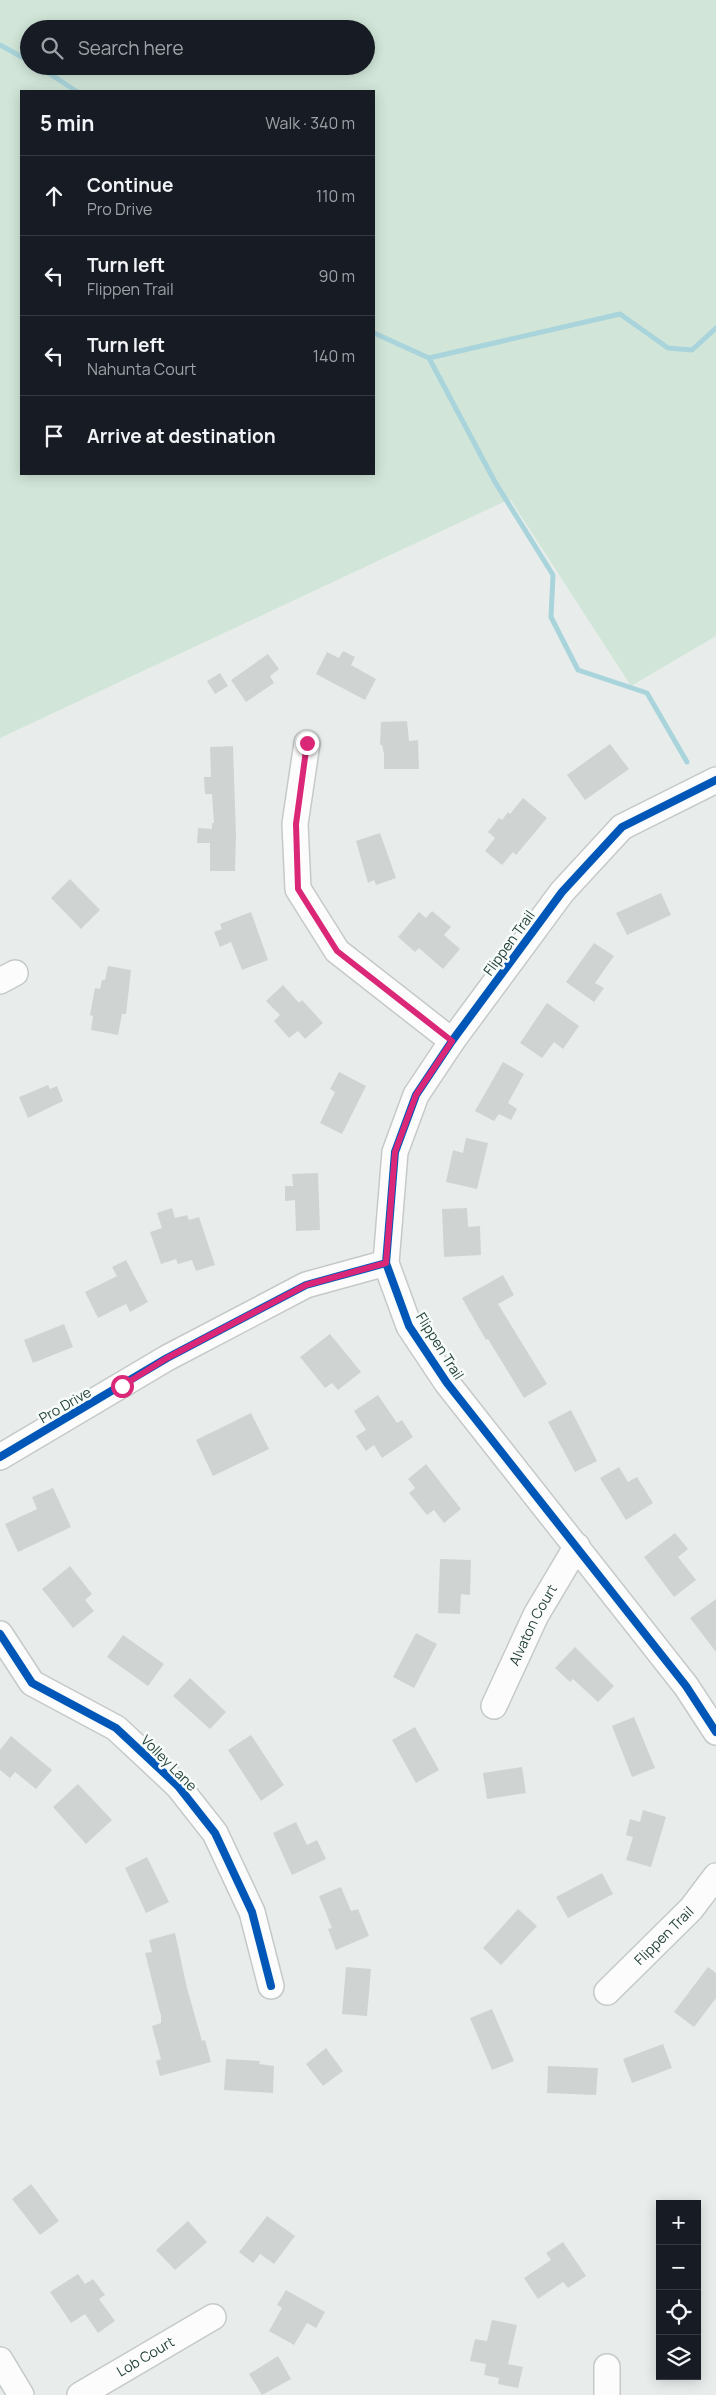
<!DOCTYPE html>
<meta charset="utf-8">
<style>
:root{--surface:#171b24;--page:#242831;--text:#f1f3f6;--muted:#9ea1a6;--line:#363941}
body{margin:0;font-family:Manrope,sans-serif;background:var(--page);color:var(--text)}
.controls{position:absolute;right:15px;bottom:15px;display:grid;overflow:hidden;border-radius:0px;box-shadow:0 2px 12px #0003}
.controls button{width:45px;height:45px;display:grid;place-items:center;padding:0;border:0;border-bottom:1px solid var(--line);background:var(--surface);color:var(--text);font:25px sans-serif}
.stop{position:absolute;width:15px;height:15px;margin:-11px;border:4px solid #db2777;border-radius:50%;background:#fff}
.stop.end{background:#db2777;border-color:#fff;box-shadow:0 1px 5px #0008}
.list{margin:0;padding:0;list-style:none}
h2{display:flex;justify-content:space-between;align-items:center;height:65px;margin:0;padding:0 20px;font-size:21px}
h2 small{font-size:16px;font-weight:400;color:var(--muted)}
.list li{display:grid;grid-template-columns:32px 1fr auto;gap:15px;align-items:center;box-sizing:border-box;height:80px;padding:0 20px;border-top:1px solid var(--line)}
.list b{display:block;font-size:19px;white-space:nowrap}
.list p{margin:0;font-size:16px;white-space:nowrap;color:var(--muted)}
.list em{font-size:16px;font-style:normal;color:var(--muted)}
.icon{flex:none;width:28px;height:28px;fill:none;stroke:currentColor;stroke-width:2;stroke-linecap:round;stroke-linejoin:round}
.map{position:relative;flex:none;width:716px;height:2395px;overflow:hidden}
.search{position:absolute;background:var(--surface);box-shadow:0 2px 12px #0003;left:20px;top:20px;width:355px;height:55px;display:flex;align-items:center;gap:12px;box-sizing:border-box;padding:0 18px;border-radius:28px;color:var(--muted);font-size:19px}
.panel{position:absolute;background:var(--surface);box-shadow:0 2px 12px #0003;left:20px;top:90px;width:355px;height:385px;border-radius:0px}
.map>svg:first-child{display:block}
</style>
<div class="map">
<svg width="716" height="2395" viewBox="0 0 716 2395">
<rect width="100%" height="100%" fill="#e8edeb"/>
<path fill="#d1e6d8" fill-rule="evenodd" d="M0,0H716V636L631,686L510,499L0,738ZM29,29H366V66H29ZM21,91H374V474H21Z"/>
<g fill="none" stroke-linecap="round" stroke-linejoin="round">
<path stroke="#a9d4db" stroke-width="5" d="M0,45L29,61
M38,66L76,91
M374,333L429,358L620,314L668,348L692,350L716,328
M429,358L495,482L553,575L551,617L578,670L647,693L687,762"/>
</g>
<path fill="#cfd4d2" d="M343,651L355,657L351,665L376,679L365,700L316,674L327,652L339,658Z
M268,654L279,669L270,676L274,683L246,702L231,680Z
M220,673L228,686L215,694L207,681Z
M407,721L409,741L418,740L419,769H384V754L382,745H380L381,722Z
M610,744L629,769L585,800L567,775Z
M233,746L236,835L235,871H210V843H197L198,828L212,829V823H214L212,794H205L204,777H211L210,747Z
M523,798L547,818L516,855L513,852L502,865L485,851L495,838L488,832L499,818L502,820L508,812L510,814Z
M380,833L396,878L376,885L374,880L368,883L356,841Z
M70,879L100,910L81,929L51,898Z
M661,893L671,915L627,935L616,913Z
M432,911L451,927L444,935L460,949L443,969L419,948L415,952L398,937L419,912L426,918Z
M251,912L268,960L242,970L231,942L220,947L214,932L222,929L220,924Z
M594,943L614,956L595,983L604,988L594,1002L566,982Z
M108,966L131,970L126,1014H122L118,1035L91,1030L93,1016L90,1015L95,988L100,989L102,980H105Z
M283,985L299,1003L302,1000L323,1023L305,1039L298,1031L289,1038L274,1021L280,1015L266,1001Z
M547,1003L579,1026L563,1049L554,1042L542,1058L520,1043Z
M503,1062L524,1074L508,1103L517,1109L511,1120L499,1114L494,1121L475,1111Z
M339,1072L366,1086L342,1134L320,1123L335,1092L330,1089Z
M48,1085L50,1089L57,1086L63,1101L28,1118L19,1097Z
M466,1138L488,1143L477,1189L446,1182L453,1150L463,1153Z
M318,1173L320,1230L296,1231L295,1200L285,1201V1186H293L292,1174Z
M172,1208L175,1218L187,1215L189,1220L199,1217L215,1265L196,1271L192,1260L178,1264L176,1259L161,1264L150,1232L162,1228L157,1213Z
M467,1208L468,1227L480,1226L481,1255L444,1257L442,1209Z
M126,1260L148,1302L130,1312L126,1304L98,1318L85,1292L117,1276L112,1267Z
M503,1275L514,1295L498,1304L547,1384L524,1398L488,1339L486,1340L462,1298Z
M64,1324L73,1347L33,1363L24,1340Z
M330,1334L361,1372L338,1390L332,1383L325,1388L300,1357Z
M378,1395L397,1423L402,1420L413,1437L382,1458L374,1445L366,1451L356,1436L366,1430L354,1411Z
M571,1410L597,1461L575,1472L548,1422Z
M251,1413L269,1449L213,1476L196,1440Z
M426,1464L461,1509L444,1523L434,1510L427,1515L409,1493L415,1488L408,1479Z
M619,1467L628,1482L637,1477L653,1503L626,1520L600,1478Z
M53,1488L71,1527L18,1552L5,1524L37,1509L32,1497Z
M675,1533L688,1549L678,1557L696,1580L674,1597L644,1557Z
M440,1559L471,1560L470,1595L461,1594L460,1614L438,1613Z
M70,1566L92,1594L85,1600L94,1611L73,1628L42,1589Z
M716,1599V1652L690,1618Z
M416,1633L437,1644L414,1688L393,1677Z
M123,1635L164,1664L148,1686L107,1657Z
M575,1647L614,1686L598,1702L573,1679L570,1682L555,1668Z
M190,1678L226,1712L210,1729L173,1696Z
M634,1717L655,1768L632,1777L612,1726Z
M415,1727L439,1770L416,1783L392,1740Z
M251,1735L284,1785L261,1801L228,1750Z
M11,1736L52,1770L36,1789L15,1772L10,1778L0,1770V1750Z
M522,1767L526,1793L487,1799L483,1773Z
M78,1784L112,1820L86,1844L53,1807Z
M643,1810L666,1817L651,1867L626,1860L633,1837L626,1835L630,1819L640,1822Z
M296,1822L307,1845L317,1840L326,1859L292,1875L273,1833Z
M147,1857L169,1902L146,1913L125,1868Z
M602,1873L613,1894L568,1918L556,1897Z
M341,1887L351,1911L358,1909L369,1936L336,1950L328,1929L332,1928L319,1896Z
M518,1909L537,1926L501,1965L483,1948Z
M175,1933L187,1988L202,2041L205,2040L211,2062L160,2076L156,2061L161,2059L152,2026L161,2023V2016L145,1953L152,1952L149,1940Z
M346,1967L371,1969L367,2016L342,2014Z
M708,1967L716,1973V1998L694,2027L674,2012Z
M492,2009L514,2061L492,2070L470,2018Z
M663,2044L672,2068L632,2083L623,2059Z
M326,2048L343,2071L323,2086L306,2064Z
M226,2059L260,2061L259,2064L274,2066L273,2093L224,2090Z
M548,2066L598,2068L596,2095L547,2093Z
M31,2184L59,2221L40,2235L12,2199Z
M267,2216L295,2236L274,2264L260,2254L253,2263L239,2252Z
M188,2221L207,2242L175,2270L156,2250Z
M563,2242L586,2276L568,2288L563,2282L538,2299L524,2278L551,2260L546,2253Z
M78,2274L85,2284L93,2279L105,2295L99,2299L115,2321L98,2333L85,2314L71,2323L50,2292Z
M286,2290L325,2312L316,2328L307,2323L294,2345L269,2331L282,2308L277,2305Z
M492,2320L517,2325L508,2364L523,2367L518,2388L498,2384L499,2378L484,2375L486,2364L470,2361L475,2339L487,2341Z
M278,2356L291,2379L262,2395L249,2374Z"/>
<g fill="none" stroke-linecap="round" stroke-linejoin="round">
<g stroke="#c5cac8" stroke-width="28">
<g id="minor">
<path d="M307,743L295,824L298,889L337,951L452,1041"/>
<path d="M716,780L622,827L562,892L452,1041L416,1095L395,1152L386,1263L409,1326L447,1383L686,1686L716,1732"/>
<path d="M0,981L15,973"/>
<path d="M0,1457L167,1358L306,1285L386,1263"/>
<path d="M0,1634L32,1683L116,1728L178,1786L215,1833L252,1912L271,1986"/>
<path id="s1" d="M494,1706L536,1615L577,1546"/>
<path id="s2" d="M607,1992L691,1909L716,1876"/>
<path d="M0,2360L21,2395"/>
<path d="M607,2367V2395"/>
<path id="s3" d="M80,2395L213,2317"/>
</g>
</g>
<use href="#minor" stroke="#fcfcfc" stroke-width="25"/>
<g stroke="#f7fbf9" stroke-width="11">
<path id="cycleway" d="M716,780L622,827L562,892L452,1041L416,1095L395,1152L386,1263L409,1326L447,1383L686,1686L716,1732
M0,1457L167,1358L306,1285L386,1263
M0,1634L32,1683L116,1728L178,1786L215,1833L252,1912L271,1986"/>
</g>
<use href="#cycleway" stroke="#0057b8" stroke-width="8"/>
</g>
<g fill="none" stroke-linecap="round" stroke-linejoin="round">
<path stroke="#db2777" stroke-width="6" d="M122,1386L167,1358L306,1285L386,1263L395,1152L416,1095L452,1041L337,951L298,889L296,824L307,743"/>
</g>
<g text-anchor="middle" stroke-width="5" stroke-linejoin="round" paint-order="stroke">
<g font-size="14" fill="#24423a" stroke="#f7fbf9">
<text transform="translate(509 943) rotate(-54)" y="5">Flippen Trail</text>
<text transform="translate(440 1346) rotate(58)" y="5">Flippen Trail</text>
<text transform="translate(65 1405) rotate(-30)" y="5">Pro Drive</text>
<text dy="5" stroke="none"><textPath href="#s1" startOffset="90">Alvaton Court</textPath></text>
<text transform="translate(169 1763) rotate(45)" y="5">Volley Lane</text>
<text dy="5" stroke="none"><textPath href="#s2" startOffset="80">Flippen Trail</textPath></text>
<text dy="5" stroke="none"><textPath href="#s3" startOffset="76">Lob Court</textPath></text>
</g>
</g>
</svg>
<div class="controls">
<button>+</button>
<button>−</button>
<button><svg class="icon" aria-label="locate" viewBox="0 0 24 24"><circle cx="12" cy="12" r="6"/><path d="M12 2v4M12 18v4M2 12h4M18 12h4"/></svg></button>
<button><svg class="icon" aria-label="layers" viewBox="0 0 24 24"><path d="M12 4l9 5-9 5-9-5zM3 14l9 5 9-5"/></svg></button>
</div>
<div class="stop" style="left:122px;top:1386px"></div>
<div class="stop end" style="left:307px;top:743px"></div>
<div class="search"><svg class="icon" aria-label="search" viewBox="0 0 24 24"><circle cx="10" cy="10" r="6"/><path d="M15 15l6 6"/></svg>Search here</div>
<section class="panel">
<h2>5 min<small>Walk · 340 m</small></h2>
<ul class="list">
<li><svg class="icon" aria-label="ahead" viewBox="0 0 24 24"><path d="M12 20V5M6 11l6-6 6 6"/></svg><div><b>Continue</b><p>Pro Drive</p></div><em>110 m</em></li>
<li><svg class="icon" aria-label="left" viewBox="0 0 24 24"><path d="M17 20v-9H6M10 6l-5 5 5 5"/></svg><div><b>Turn left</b><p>Flippen Trail</p></div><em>90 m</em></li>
<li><svg class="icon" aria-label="left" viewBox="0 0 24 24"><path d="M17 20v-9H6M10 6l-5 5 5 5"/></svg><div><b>Turn left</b><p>Nahunta Court</p></div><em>140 m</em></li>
<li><svg class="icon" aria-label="arrive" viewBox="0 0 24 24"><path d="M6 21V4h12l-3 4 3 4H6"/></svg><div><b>Arrive at destination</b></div></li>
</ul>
</section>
</div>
